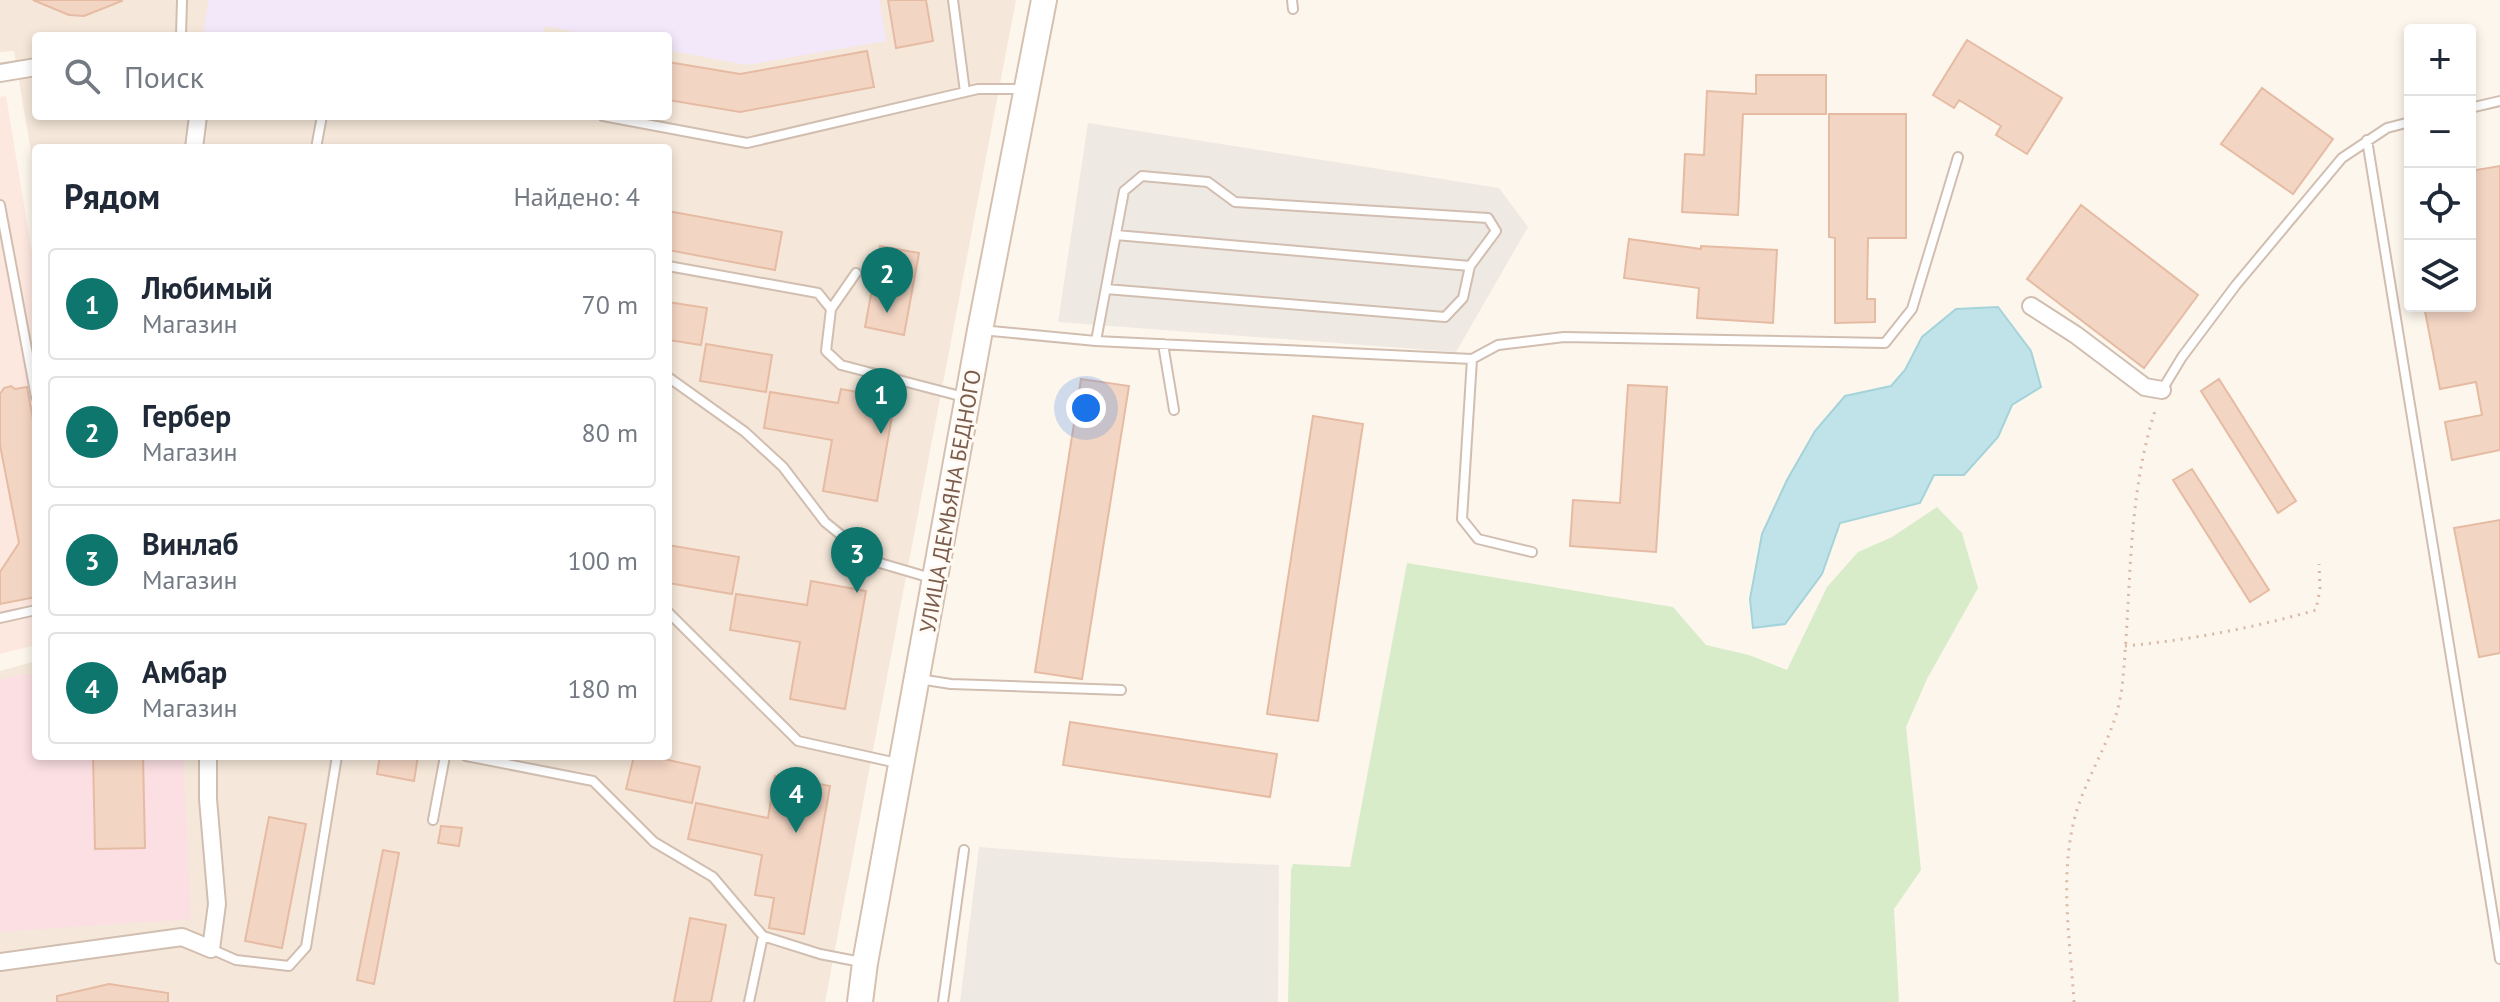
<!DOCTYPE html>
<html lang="ru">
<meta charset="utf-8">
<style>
:root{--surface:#fff;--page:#f6f6f7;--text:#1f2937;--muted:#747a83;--line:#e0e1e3;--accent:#0f766e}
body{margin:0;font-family:"PT Sans",sans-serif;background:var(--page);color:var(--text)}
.controls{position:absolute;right:24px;top:24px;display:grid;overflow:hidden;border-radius:8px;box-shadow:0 4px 12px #0003}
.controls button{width:72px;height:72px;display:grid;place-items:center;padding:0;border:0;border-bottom:2px solid var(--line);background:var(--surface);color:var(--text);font:40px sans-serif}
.you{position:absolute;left:1086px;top:408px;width:28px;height:28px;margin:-20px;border:6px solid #fff;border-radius:50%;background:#1a73e8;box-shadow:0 0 0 12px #1a73e833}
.badge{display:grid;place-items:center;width:52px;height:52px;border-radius:50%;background:var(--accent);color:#fff;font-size:26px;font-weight:700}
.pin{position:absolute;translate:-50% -66px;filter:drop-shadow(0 2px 4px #0008)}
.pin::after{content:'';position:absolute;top:42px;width:28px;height:24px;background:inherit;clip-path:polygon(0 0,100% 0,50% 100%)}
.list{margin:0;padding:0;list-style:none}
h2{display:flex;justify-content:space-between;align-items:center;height:104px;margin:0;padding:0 32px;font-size:34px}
h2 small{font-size:26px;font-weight:400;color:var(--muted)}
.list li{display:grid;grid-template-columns:52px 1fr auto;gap:24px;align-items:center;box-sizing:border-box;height:112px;margin:0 16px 16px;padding:0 16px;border:2px solid var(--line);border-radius:8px}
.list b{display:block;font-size:30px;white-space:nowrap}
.list p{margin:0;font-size:26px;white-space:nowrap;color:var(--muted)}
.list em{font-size:26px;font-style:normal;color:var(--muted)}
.icon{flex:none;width:44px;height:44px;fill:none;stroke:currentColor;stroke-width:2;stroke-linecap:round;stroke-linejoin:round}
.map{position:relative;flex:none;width:2500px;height:1002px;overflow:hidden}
.search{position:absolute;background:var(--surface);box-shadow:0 4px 12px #0003;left:32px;top:32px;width:640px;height:88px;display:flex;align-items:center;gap:20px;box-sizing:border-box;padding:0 28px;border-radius:8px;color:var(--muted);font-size:30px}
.panel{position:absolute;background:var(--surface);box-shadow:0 4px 12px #0003;left:32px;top:144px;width:640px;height:616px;border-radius:8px}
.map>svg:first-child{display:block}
</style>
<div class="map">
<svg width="2500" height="1002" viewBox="0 0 2500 1002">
<rect width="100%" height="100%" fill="#fdf6ec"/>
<path fill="#f5e8da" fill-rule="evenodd" d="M0,0H1016L825,1002H0V671L36,661V756H668V148H36V181L14,51L0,52ZM36,36H668V116H36Z"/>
<path fill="#fde8e0" d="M6,96L36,277V645L0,654V97Z"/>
<path fill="#efe9e4" d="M1088,123L1499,188L1528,227L1456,352L1058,322Z
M979,847L1123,858L1279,865L1278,1002H960Z"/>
<path fill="#f3e8fa" d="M209,0H879L886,41L746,65L668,50V36H596L545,26L543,36H230L203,31Z"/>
<path fill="#fbdfe3" d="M36,674V756H183L191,919L0,932V680L18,675Z"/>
<path fill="#d8ecc9" d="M1937,507L1962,533L1978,588L1927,679L1906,727L1921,870L1894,909L1899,1002H1288L1291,870L1293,864L1350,867L1407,563L1673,607L1706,645L1749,655L1787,670L1827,587L1858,552L1892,537Z"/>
<path fill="#bfe3e8" stroke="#a5d3da" stroke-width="2" d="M1998,307L2031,351L2041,387L2012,405L1998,437L1964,475H1934L1920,503L1840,523L1822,574L1785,624L1753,628L1750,599L1762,534L1787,480L1815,431L1845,396L1891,386L1905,370L1922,337L1956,309Z"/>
<path fill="#f3d5c3" stroke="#e6bba3" stroke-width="2" d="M33,0H121L122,1L84,16L69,15Z
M888,0H926L933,41L896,48Z
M1967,40L2062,98L2027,154L1996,135L2001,126L1959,100L1954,108L1933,95Z
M867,51L874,87L740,112L668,100V62L740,74Z
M1756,75H1826V114H1743L1738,215L1682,212L1685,154L1704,155L1707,91L1756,94Z
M2262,88L2333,139L2293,194L2221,144Z
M1829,114H1906V238H1868L1867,299H1875V322L1835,323V238L1829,237Z
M2500,166V450L2452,460L2445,422L2482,415L2476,382L2440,389L2424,306H2470V171Z
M2081,205L2198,295L2144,368L2027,279Z
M668,211L782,232L775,270L668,250Z
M1629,239L1701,249V246L1777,250L1773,323L1697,318L1699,288L1624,278Z
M880,246L919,253L904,335L865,327Z
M668,302L707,308L701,345L668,340Z
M706,344L772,355L766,392L700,381Z
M1081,379L1129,386L1082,679L1035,672Z
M2219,379L2296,501L2278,513L2201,391Z
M1628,385L1667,387L1656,552L1570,546L1573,500L1620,503Z
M11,386L15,389L27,387L36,435V597L0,604V572L19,543L0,445V394L4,388Z
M841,389L895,399L877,501L823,491L832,440L764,428L770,392L838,403Z
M1313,416L1363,424L1318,721L1267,714Z
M2192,469L2269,590L2250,602L2173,480Z
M2500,520V653L2479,657L2454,528Z
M668,545L739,557L732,594L668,583Z
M811,581L866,591L845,709L790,699L800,642L730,630L736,594L807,605Z
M1070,722L1277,754L1270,797L1063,765Z
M93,756H143L145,848L95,849Z
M380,756H418L414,781L377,774Z
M634,756H650L700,767L692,803L626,789Z
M775,776L830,786L804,934L769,928L774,898L755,895L762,855L688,839L696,803L768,818Z
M269,817L306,824L282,948L245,941Z
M441,826L462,828L459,846L438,843Z
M383,850L399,853L374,984L357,980Z
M690,918L726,925L711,1002H674Z
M109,984L168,993V1002H57V996Z"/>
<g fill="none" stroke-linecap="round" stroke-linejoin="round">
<g stroke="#d1beb0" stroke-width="12">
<path id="lane" d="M953,0L965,92
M1292,0L1293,9
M181,36L182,0
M2470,108L2500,101
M603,116L747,143L978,89H1025
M2367,140L2500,959
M316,148L322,116
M0,205L36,397
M668,266L818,293L831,309
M856,273L831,309L826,351L841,365L964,397
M1106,289L1445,317L1463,298L1470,266
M981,330L1096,341L1472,359L1498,345L1564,337L1885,343L1912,309L1958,157
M1096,341L1124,191L1142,176L1208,182L1235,202L1488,218L1496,231L1470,266L1116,235
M1163,344L1174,410
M1472,359L1462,519L1478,539L1532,552
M668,377L745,432L783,467L825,522L873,561L931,578
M2162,390L2182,357L2236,285L2342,158L2387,128L2410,122
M668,612L798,741L897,763
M0,618L36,610
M919,679L951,684L1121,690
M466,756L593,781L654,842L713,877L763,936L820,954L861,962
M433,820L445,756
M211,949L236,960L289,966L306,947L337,756
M749,1002L763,936
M943,1002L964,850"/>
</g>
<g stroke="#d1beb0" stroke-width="20">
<path id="street" d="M0,73L36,67
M194,148L198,116
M2031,306L2076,335L2145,387L2162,390
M0,962L182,937L211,949L217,904L208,799V756"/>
</g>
<g stroke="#d6c0b0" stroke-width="28">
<path id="secondary" d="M860,1002L865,963L980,330L1044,0"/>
</g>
<path stroke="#d9b8a5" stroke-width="3" stroke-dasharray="2 6" stroke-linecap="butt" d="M2125,646C2190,640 2253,628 2316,610L2320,589L2319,564
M2074,1002C2070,937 2057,864 2080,801C2094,763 2117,729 2122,687C2132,594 2126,498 2156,408"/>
<use href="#lane" stroke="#fff" stroke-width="8"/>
<use href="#street" stroke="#fff" stroke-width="16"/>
<use href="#secondary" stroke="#fff" stroke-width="24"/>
</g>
<g text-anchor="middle" stroke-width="6" stroke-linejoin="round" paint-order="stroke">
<g font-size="22" fill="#7a5c4d" stroke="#fffaf3">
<text transform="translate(950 501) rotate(-80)" y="8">УЛИЦА ДЕМЬЯНА БЕДНОГО</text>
</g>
</g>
</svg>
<div class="controls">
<button>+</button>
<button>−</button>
<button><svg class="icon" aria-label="locate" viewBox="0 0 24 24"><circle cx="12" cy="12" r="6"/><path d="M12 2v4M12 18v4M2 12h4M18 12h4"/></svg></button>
<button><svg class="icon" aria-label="layers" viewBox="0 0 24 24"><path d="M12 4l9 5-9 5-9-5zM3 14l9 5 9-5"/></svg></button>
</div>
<div class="you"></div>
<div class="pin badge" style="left:881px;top:434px">1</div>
<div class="pin badge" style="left:887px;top:313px">2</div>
<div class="pin badge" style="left:857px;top:593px">3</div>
<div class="pin badge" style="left:796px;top:833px">4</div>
<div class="search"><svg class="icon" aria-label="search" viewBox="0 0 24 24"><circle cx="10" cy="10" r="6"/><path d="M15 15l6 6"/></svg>Поиск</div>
<section class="panel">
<h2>Рядом<small>Найдено: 4</small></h2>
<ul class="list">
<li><span class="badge">1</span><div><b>Любимый</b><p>Магазин</p></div><em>70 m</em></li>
<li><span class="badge">2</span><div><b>Гербер</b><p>Магазин</p></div><em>80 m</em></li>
<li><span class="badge">3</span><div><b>Винлаб</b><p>Магазин</p></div><em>100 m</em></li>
<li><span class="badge">4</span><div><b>Амбар</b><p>Магазин</p></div><em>180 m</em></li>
</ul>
</section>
</div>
